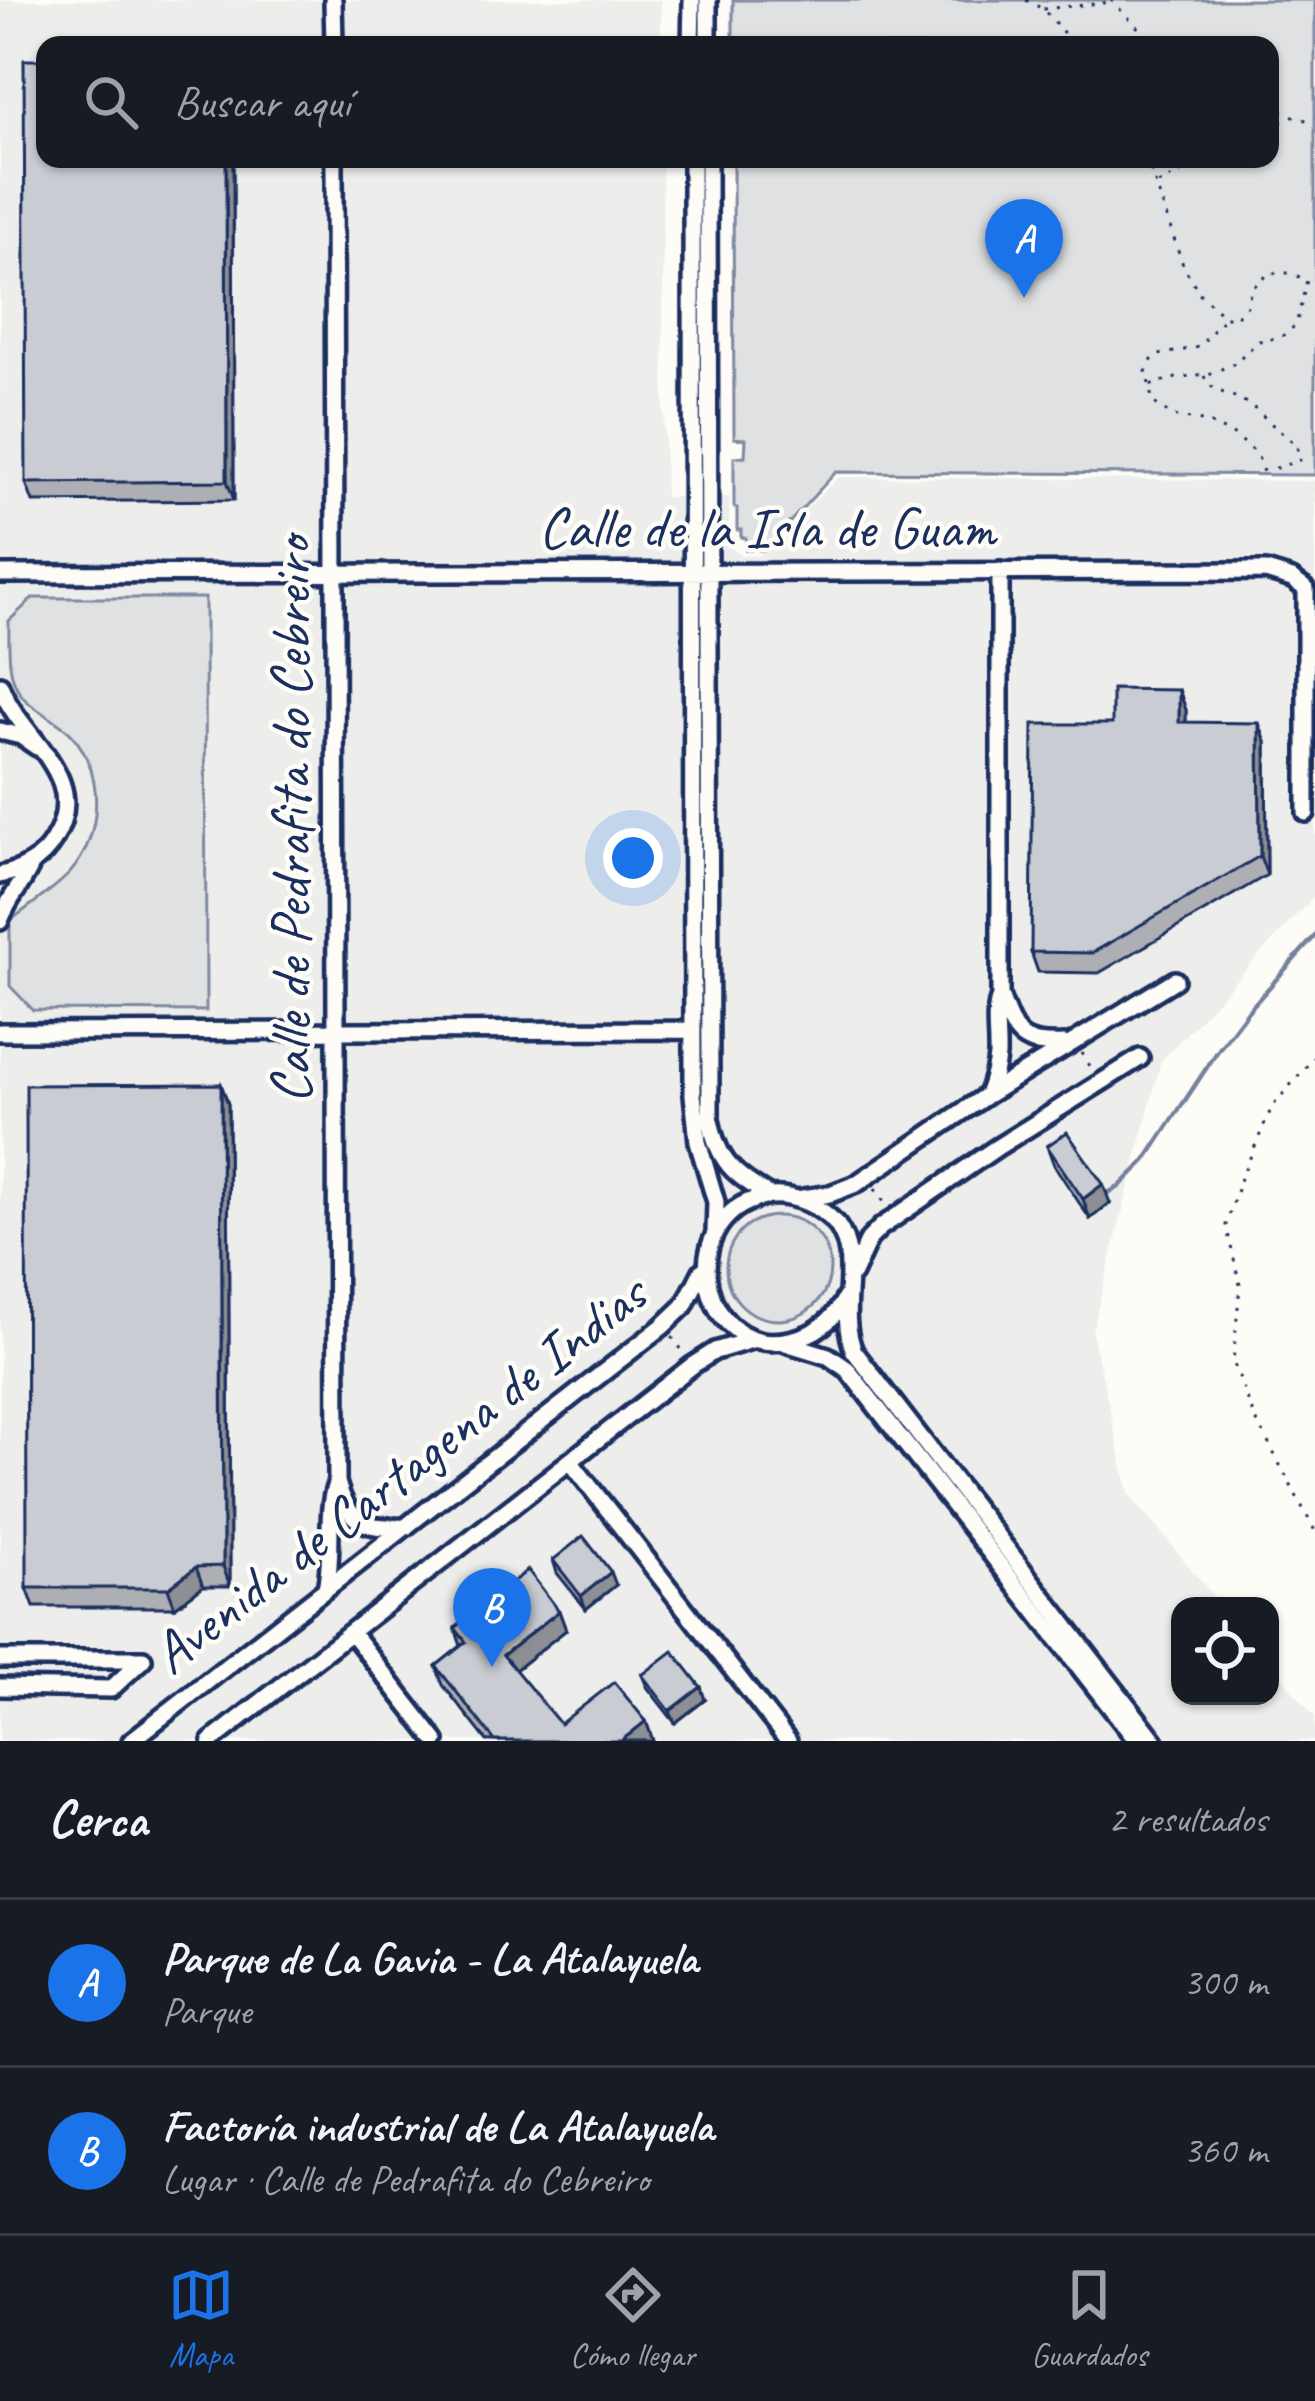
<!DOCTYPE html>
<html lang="es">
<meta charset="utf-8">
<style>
:root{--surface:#171b24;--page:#20242c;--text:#f1f3f6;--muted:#9ea1a6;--line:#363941;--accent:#1a73e8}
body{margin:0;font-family:Caveat,sans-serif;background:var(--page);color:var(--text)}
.controls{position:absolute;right:36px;bottom:36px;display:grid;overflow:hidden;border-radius:24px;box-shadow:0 3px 9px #0004}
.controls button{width:108px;height:108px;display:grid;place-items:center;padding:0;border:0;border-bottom:3px solid var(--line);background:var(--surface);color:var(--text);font:60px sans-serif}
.you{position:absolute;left:633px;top:858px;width:42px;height:42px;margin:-30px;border:9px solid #fff;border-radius:50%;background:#1a73e8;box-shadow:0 0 0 18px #1a73e833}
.badge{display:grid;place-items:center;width:78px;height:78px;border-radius:50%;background:var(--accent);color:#fff;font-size:39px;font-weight:700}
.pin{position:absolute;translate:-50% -99px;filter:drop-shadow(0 3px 6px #0008)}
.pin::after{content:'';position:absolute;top:63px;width:42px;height:36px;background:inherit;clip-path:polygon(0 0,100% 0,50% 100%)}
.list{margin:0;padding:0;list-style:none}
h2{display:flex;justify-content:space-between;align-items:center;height:156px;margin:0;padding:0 48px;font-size:51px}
h2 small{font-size:39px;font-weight:400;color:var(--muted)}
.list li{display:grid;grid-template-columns:78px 1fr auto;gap:36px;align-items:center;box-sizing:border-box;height:168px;padding:0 48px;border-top:3px solid var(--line)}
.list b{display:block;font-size:45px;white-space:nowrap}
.list p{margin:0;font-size:39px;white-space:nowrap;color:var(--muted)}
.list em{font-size:39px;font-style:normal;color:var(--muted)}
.icon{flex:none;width:66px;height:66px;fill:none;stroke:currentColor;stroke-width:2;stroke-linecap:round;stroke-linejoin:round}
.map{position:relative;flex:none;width:1315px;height:1741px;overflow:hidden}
.search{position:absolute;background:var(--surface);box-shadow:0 3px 9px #0004;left:36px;right:36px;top:36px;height:132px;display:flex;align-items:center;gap:30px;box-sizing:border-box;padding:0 42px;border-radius:24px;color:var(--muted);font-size:45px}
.sheet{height:492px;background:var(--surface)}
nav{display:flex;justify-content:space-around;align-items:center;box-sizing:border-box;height:168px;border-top:3px solid var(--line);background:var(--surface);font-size:33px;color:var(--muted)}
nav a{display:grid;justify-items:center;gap:6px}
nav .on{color:var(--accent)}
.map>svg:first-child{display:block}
</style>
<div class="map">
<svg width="1315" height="1741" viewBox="0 0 1315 1741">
<rect width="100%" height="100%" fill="#fdfcf7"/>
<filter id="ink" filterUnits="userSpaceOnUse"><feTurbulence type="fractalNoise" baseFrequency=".00833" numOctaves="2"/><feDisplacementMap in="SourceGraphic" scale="24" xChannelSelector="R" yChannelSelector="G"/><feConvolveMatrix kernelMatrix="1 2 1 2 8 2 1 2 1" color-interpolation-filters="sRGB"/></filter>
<g filter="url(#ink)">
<path fill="#edeeec" d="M0,0H661V45H45V159H662L665,497H730L728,545L741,555L758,556L839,477L1315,481V895L1161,1061L1092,1332L1129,1494L1222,1606H1180V1696H1270V1663L1315,1717V1741H0Z"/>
<path fill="#e0e1e3" stroke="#7e88a0" stroke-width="3" d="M733,0H1315V475L836,472L764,550H746V538L741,537V530H737V508L734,507V457L745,456L746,439L734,438L733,159H1270V45H733Z
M33,598H205L206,1011L33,1010L10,986V921C29,906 52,891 69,874C103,837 105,773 72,735C62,724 46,716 34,707C5,687 9,653 9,621Z
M726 1268a52 52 0 1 1 104 0a52 52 0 1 1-104 0Z"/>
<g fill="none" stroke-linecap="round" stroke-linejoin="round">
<path stroke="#76819c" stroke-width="4.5" d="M1104,1195L1119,1187L1145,1161L1219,1049L1248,1011L1315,936"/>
<g stroke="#1b2f5e" stroke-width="24">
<path id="minor" d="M333,0L334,45
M691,45L692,0
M708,45V0
M334,159L337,1482C349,1525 364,1528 406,1527
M692,159L693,1095L698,1142L716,1202L715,1232
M708,159L710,1119C718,1163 734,1174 770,1196
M0,574L1266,571L1292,579L1306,589V813
M0,685C18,738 94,776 53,841C42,860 21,871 0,875
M0,731L21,736L37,747
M0,921C7,900 23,884 32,863
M1001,998C1015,1037 1021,1046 1064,1044
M0,1032L693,1030
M987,1095C992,1082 996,1070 997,1056C998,1035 993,1016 1000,996V571
M796,1199L830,1194L856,1184L987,1095L1175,980
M853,1274L869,1239L881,1227L996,1148L1140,1058
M846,1297C833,1321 816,1335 789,1340C695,1359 673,1208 771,1196C794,1194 823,1207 837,1225C863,1261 836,1308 854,1351L1155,1741
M786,1343L828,1356L847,1369L1137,1741
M570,1461L788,1741
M326,1588C334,1554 325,1513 336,1484
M351,1632L436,1741
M0,1659H143
M0,1687L111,1689L143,1659
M131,1741L663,1326L684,1306L702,1271
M211,1741L693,1365L715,1351L755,1339"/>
</g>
<path stroke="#1b2f5e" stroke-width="3" stroke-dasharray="3 9" stroke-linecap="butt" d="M1026,0L1043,9L1074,45
M1111,0L1155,45
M1043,9L1113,2
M1270,106L1298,118L1315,122
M1270,128L1289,116
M1147,159L1183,265L1200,294L1225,317H1236L1247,306L1251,289L1270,273H1290L1307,280L1296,325L1281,337L1259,341L1233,364L1212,373L1170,379L1149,386L1153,402L1172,416L1207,422L1236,436L1257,454L1264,475
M1158,184L1207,159
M1204,376C1212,394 1228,392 1243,401C1263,412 1276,432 1296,443L1300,460L1267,471
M1149,384L1146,372L1154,356L1199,347L1225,317
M1082,1053L1093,1071
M1315,1056L1272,1107L1239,1183L1226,1225L1240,1285L1233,1362L1253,1414L1315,1531
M875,1189L886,1205
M672,1337L685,1354"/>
<use href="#minor" stroke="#fdfcf7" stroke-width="15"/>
</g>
<path fill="#adafb5" stroke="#1b2f5e" stroke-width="3" d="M233,159L234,500L33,502L26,483Z
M1179,690L1186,710V722L1266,742L1267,875L1099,973L1038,972L1031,952L1112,724Z
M221,1084L228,1104L230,1586H203L175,1607H34L27,1588Z
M1047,1146L1110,1203L1090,1219L1054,1165Z
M553,1560L616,1585L586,1609L557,1573Z
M559,1611L566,1630L515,1670L560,1724L646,1721L653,1741H487L443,1685L436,1666L461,1646L455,1628Z
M642,1675L705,1700L675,1723L647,1687Z"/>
<path fill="#8d8f94" stroke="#1b2f5e" stroke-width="3" d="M226,159H233L234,500L227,481Z
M1179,690L1186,710V741L1179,722Z
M1259,723L1266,742L1267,875L1260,856Z
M221,1084L228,1104L230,1586L223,1566Z
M1103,1184L1110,1203L1090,1219L1083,1199Z
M196,1567L203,1586L175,1607L168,1588Z
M611,1572L616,1585L586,1609L581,1596Z
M559,1611L566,1630L510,1674L503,1655Z
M701,1687L705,1700L675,1723L670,1711Z
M646,1721L653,1741H621Z"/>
<path fill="#c9ccd3" stroke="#1b2f5e" stroke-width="3" d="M24,60H45V159H226L227,481L26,483Z
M1112,689L1179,690V722L1259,723L1260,856L1092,953L1031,952L1033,724H1112Z
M221,1084L223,1566L196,1567L168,1588H27L26,1085Z
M1067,1132L1103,1184L1083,1199L1047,1146Z
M583,1536L611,1572L581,1596L553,1560Z
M528,1570L559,1611L503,1655L560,1724L614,1682L646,1721L621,1741H495L436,1666L466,1642L455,1628Z
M673,1651L701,1687L670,1711L642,1675Z"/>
</g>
<g text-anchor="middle" stroke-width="9" stroke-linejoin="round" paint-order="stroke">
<g font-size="57" fill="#1b2f5e" stroke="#fdfcf7">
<text x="767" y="547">Calle de la Isla de Guam</text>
<text transform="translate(290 820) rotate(-90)" y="20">Calle de Pedrafita do Cebreiro</text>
<text transform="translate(398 1473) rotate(-38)" y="20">Avenida de Cartagena de Indias</text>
</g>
</g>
</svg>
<div class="controls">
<button><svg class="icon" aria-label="locate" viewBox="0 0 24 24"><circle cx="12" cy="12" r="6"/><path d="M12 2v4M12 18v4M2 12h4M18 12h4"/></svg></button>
</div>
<div class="you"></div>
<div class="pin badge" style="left:1024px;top:298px">A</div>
<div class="pin badge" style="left:492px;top:1667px">B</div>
<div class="search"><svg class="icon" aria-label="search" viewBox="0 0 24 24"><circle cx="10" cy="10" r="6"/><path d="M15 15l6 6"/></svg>Buscar aquí</div>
</div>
<section class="sheet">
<h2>Cerca<small>2 resultados</small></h2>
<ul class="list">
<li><span class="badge">A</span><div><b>Parque de La Gavia - La Atalayuela</b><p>Parque</p></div><em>300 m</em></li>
<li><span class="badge">B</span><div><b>Factoría industrial de La Atalayuela</b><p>Lugar · Calle de Pedrafita do Cebreiro</p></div><em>360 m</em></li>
</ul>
</section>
<nav>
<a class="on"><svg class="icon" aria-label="map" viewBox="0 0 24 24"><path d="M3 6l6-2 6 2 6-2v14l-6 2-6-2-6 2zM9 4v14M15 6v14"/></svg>Mapa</a>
<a><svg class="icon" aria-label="directions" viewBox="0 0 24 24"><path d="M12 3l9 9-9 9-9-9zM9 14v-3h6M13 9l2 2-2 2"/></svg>Cómo llegar</a>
<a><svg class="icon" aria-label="saved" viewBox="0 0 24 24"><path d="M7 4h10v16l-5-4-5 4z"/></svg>Guardados</a>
</nav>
